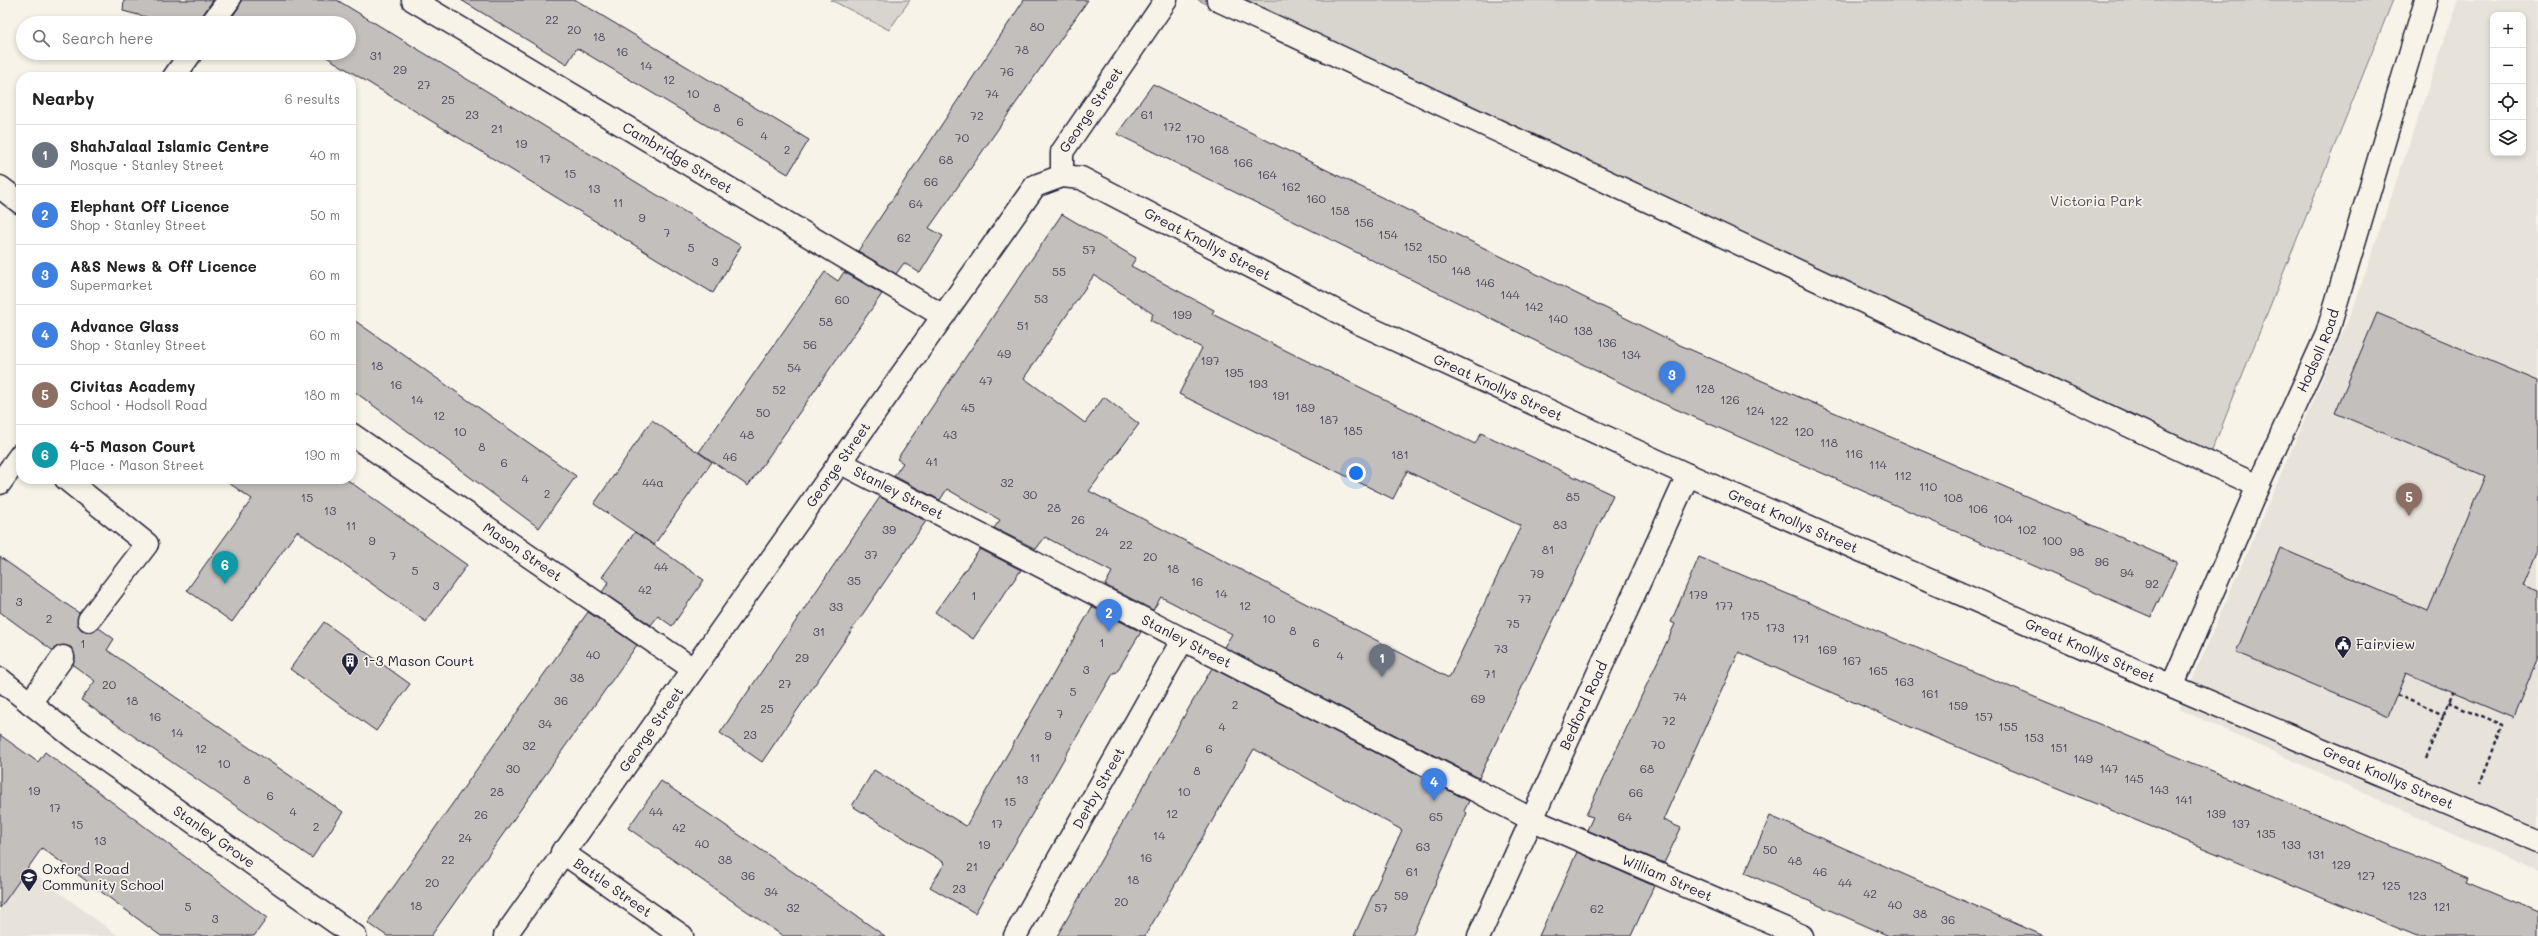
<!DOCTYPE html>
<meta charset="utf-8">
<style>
:root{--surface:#fff;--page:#f2f2f2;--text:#222;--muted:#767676;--line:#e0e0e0;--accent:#d93025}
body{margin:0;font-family:Mali,sans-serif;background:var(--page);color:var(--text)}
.controls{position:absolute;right:12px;top:12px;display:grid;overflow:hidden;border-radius:8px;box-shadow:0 2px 6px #0003}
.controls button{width:36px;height:36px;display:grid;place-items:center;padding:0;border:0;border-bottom:1px solid var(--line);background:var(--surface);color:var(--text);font:20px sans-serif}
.you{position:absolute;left:1356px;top:473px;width:14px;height:14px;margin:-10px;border:3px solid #fff;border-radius:50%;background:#1a73e8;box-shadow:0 0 0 6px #1a73e833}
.badge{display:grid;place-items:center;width:26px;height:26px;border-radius:50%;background:var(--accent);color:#fff;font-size:13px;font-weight:700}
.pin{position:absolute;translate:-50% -33px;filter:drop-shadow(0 1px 2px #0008)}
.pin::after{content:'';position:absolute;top:21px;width:14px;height:12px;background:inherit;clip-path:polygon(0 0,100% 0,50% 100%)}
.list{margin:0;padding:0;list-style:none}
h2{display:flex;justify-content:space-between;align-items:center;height:52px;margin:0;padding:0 16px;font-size:17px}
h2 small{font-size:13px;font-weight:400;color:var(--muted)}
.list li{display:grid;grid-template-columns:26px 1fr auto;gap:12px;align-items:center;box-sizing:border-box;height:60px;padding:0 16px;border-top:1px solid var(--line)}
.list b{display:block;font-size:15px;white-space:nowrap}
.list p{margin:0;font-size:13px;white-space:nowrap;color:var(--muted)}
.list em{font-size:13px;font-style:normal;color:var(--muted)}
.icon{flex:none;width:22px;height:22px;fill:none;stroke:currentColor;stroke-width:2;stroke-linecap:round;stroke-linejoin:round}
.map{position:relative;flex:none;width:2538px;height:936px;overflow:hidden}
.search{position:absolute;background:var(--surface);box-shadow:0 2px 6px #0003;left:16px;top:16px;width:340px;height:44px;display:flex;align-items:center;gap:10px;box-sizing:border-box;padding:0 14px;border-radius:22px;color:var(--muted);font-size:15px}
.panel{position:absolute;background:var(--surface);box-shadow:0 2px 6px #0003;left:16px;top:72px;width:340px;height:412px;border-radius:16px}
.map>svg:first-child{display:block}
</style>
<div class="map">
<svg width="2538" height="936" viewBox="0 0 2538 936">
<rect width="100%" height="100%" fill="#f7f3e8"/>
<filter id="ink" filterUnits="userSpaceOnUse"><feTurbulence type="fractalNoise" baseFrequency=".025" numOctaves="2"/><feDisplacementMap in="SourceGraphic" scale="8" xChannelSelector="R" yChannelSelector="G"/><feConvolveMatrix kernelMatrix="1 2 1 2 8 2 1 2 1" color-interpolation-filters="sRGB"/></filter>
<g filter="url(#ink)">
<path fill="#e7e3db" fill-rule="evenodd" d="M2458,0H2538V872L2179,709L2354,306ZM2493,15H2523V153H2493Z
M0,848L118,936H0Z"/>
<path fill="#d8d5cf" stroke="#7d7c85" d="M831,0H910L889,30Z
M1198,0H2393L2203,473Z"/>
<path fill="#c2bfbd" stroke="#22223b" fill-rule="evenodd" d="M124,0H213L202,16L200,23H169L123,11Z
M241,0H337L741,246L713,293L320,53H349V23H228L239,7Z
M461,0H576L809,140L788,174L577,48L567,64Z
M1024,0H1088L929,228L943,236L920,273L904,263L896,274L858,251Z
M1153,84L1680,345L2177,562L2151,617L1655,400L1117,134Z
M1062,214L1136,258L1131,266L1214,310L1212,314L1475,444L1481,433L1613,495L1479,778L1224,647L1232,634L1171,602L1161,597L1153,610L1105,585L1112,572L1045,537L1036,549L994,528L1000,520L947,489L940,500L894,476L903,463L897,459ZM1094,275L1153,314L1150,320L1202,348L1179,394L1393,499L1407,471L1521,526L1449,678L1089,491L1139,424L1104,397L1085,423L1024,378Z
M825,272L838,281L844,272L882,294L748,486L699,452Z
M2377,313L2538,381V552L2524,585L2538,591V657L2513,718L2406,673L2388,716L2236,652L2280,548L2428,611L2485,476L2335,413Z
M351,318L576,476L539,528L351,389Z
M652,420L712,462L654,545L594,504Z
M223,479H346L467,565L426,622L297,531L232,622L187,590L252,499Z
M880,497L926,521L762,762L720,733Z
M635,532L704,580L672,626L658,616L651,625L602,592L609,582L602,577Z
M980,549L1021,570L973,639L935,612Z
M0,557L79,613L77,624L82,630L93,632L99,628L114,639L107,650L343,812L312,858L81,700L95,681L73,665L75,658L71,647L58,646L52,650L0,612Z
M1699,557L2468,878L2466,882L2538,912V936H2417L1931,736L1739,652L1663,820L1681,828L1664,863L1587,830L1593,817L1586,815L1675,624L1671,622Z
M1092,607L1141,632L1116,673L1114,672L975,913L930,887L945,863L852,806L874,770L966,826Z
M588,612L637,645L431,936H387L368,923Z
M324,622L410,684L376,731L290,669Z
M1212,668L1469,801L1464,811L1467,813L1412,936H1354L1402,830L1254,749L1145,936H1057Z
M0,735L38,762L45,752L267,918L254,936H161L42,848L0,908Z
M661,781L822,892L885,936H783L696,876L628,828Z
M1770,816L1796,827L2044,936H1889L1745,873Z
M1577,852L1654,886L1631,936H1539Z"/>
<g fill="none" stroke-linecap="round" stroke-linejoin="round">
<g stroke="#22223b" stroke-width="25">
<path id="service" d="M66,479L147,544L89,620
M0,483L21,454
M30,703L63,657"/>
</g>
<g stroke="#22223b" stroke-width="25">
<g id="minor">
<path id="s1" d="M413,0L943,316"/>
<path d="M1218,0L2258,486"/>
<path d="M212,23L229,0"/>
<path d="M174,77L191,53"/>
<path id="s2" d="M1062,176V152L1166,0"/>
<path d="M0,187L21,203"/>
<path id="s3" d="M351,434L693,669"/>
<path id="s4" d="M839,462L1533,820L1802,936"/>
<path id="s5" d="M0,679L73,737L355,936"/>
<path id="s6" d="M2172,686L2258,486L2327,334L2426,0"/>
<path id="s7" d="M562,852L682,936"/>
<path id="s8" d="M505,936L1035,186L1062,176L1081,178L1361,324L1688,475L2172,686L2538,841"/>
<path id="s9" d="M1015,936L1183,639"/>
<path id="s10" d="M1479,936L1688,475"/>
</g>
</g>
<path stroke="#22223b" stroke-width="2.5" stroke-dasharray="4 3" stroke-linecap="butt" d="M2397,695L2444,715
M2449,702L2503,725L2480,783
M2425,759L2453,693"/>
<use href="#service" stroke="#f7f3e8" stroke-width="22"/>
<use href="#minor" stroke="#f7f3e8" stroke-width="22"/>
</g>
</g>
<defs>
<g id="civic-pin" transform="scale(0.9)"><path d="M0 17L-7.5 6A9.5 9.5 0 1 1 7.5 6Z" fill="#22223b" stroke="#f7f3e8"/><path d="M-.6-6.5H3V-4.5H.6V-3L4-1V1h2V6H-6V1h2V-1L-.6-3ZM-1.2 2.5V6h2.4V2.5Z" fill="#fff"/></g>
<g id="building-pin" transform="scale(0.9)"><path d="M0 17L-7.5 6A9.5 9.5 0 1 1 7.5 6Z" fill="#22223b" stroke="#f7f3e8"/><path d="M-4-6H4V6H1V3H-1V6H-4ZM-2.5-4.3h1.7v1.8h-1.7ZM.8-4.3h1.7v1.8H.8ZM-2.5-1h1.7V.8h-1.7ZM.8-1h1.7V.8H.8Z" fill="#fff"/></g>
<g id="school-pin" transform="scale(0.9)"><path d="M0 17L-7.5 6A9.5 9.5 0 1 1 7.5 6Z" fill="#22223b" stroke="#f7f3e8"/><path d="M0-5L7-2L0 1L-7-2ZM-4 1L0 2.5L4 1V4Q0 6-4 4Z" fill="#fff"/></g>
</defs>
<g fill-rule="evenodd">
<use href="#civic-pin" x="2343" y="644"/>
<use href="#building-pin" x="350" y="661"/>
<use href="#school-pin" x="29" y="877"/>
</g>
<g text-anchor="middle" stroke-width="3.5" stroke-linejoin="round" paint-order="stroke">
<g font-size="12" fill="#4a495c">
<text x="552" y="24">22</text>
<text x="1037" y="31">80</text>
<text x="574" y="34">20</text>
<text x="599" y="41">18</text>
<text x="1022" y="54">78</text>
<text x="622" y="56">16</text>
<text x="376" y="60">31</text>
<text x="646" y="70">14</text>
<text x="400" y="74">29</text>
<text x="1007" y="76">76</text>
<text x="669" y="84">12</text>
<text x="424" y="89">27</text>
<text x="693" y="98">10</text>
<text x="992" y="98">74</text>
<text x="448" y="104">25</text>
<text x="717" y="112">8</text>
<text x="472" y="119">23</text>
<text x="1147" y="119">61</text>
<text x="977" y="120">72</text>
<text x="740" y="126">6</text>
<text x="1172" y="131">172</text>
<text x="497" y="133">21</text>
<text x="764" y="140">4</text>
<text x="962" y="142">70</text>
<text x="1195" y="143">170</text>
<text x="521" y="148">19</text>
<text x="787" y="154">2</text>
<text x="1219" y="154">168</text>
<text x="545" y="163">17</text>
<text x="946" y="164">68</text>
<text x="1243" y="167">166</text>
<text x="570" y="178">15</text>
<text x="1267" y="179">164</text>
<text x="931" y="186">66</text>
<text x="1291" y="191">162</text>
<text x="594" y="193">13</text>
<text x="1316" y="203">160</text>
<text x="618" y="207">11</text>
<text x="916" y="208">64</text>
<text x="1340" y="215">158</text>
<text x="642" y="222">9</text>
<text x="1364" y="227">156</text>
<text x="667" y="237">7</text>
<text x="1388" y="239">154</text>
<text x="904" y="242">62</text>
<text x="1413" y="251">152</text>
<text x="691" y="252">5</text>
<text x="1089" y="254">57</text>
<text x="1437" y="263">150</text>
<text x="715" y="266">3</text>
<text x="1461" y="275">148</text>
<text x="1059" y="276">55</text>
<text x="1485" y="287">146</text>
<text x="1510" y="299">144</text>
<text x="1041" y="303">53</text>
<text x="842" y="304">60</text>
<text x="1534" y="311">142</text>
<text x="1182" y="319">199</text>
<text x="1558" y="323">140</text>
<text x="826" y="326">58</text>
<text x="1023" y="330">51</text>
<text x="1583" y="335">138</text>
<text x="1607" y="347">136</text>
<text x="810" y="349">56</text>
<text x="1004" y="358">49</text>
<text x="1631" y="359">134</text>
<text x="1210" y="365">197</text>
<text x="377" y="370">18</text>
<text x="794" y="372">54</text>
<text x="1234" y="377">195</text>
<text x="986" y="385">47</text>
<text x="1258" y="388">193</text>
<text x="396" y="389">16</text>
<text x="1705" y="393">128</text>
<text x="779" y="394">52</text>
<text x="1281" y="400">191</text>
<text x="417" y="404">14</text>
<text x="1730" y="404">126</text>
<text x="968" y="412">45</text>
<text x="1305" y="412">189</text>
<text x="1755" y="415">124</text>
<text x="763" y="417">50</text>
<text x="439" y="420">12</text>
<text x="1329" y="424">187</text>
<text x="1779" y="425">122</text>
<text x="1353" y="435">185</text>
<text x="460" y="436">10</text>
<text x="1804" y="436">120</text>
<text x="747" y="439">48</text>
<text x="950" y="439">43</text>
<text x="1829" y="447">118</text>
<text x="482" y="451">8</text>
<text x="1854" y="458">116</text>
<text x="1400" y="459">181</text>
<text x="730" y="461">46</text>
<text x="932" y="466">41</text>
<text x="504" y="467">6</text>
<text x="1878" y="469">114</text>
<text x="1903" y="480">112</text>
<text x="525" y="483">4</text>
<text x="653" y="487">44a</text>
<text x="1007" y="487">32</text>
<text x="1928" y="491">110</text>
<text x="547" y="498">2</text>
<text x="1030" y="499">30</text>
<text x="1573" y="501">85</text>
<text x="307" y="502">15</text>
<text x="1953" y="502">108</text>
<text x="1054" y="512">28</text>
<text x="1978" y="513">106</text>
<text x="330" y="515">13</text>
<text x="2003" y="523">104</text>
<text x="1078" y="524">26</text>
<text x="1560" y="529">83</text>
<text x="351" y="530">11</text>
<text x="889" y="534">39</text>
<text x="2027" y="534">102</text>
<text x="1102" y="536">24</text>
<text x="372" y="545">9</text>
<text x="2052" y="545">100</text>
<text x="1126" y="549">22</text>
<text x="1548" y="554">81</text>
<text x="2077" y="556">98</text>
<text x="871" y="559">37</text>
<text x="393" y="560">7</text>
<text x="1150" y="561">20</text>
<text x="2102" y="566">96</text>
<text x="661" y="571">44</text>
<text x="1173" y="573">18</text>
<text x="415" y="575">5</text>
<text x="2127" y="577">94</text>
<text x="1537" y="578">79</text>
<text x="854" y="585">35</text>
<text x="1197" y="586">16</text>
<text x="2152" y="588">92</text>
<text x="436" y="590">3</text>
<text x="645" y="594">42</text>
<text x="1221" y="598">14</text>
<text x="1698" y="599">179</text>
<text x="974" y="600">1</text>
<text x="1525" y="603">77</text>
<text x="19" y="606">3</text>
<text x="1245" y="610">12</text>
<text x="1724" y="610">177</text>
<text x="836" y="611">33</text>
<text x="1750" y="620">175</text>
<text x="49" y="623">2</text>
<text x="1269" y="623">10</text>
<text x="1513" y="628">75</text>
<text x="1775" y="632">173</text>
<text x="1293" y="635">8</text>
<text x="819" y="636">31</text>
<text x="1801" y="643">171</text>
<text x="1102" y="647">1</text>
<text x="1316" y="647">6</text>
<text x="83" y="648">1</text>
<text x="1501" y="653">73</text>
<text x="1827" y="654">169</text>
<text x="593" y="659">40</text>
<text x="1340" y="660">4</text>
<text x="802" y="662">29</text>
<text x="1852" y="665">167</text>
<text x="1086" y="674">3</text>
<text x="1878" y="675">165</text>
<text x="1490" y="678">71</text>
<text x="577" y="682">38</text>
<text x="1904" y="686">163</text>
<text x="785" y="688">27</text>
<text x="109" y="689">20</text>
<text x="1073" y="696">5</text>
<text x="1930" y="698">161</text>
<text x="1680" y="701">74</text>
<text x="1478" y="703">69</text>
<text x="132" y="705">18</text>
<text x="561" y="705">36</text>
<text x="1235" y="709">2</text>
<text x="1958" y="710">159</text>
<text x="767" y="713">25</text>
<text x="1060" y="718">7</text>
<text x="155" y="721">16</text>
<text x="1984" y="721">157</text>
<text x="1669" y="725">72</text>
<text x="545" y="728">34</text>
<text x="1222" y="731">4</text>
<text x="2008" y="731">155</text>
<text x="177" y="737">14</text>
<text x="750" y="739">23</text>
<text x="1048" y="740">9</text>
<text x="2034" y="742">153</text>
<text x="1658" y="749">70</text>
<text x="529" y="750">32</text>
<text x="2059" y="752">151</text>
<text x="201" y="753">12</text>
<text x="1209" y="753">6</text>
<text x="1035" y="762">11</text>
<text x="2083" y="763">149</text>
<text x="224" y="768">10</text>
<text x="513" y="773">30</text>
<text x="1647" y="773">68</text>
<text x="2109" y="773">147</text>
<text x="1197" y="775">8</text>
<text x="2134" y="783">145</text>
<text x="247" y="784">8</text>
<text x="1022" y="784">13</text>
<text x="2159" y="794">143</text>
<text x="34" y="795">19</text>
<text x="497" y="796">28</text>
<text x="1184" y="796">10</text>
<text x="1636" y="797">66</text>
<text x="270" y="800">6</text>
<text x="2184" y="804">141</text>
<text x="1010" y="806">15</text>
<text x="55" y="812">17</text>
<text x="293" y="816">4</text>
<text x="656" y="816">44</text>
<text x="1172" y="818">12</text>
<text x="2216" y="818">139</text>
<text x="481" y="819">26</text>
<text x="1436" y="821">65</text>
<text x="1625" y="821">64</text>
<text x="997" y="828">17</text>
<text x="2241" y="828">137</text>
<text x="77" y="829">15</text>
<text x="316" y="831">2</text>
<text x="679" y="832">42</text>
<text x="2266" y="838">135</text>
<text x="1159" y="840">14</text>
<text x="465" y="842">24</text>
<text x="100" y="845">13</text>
<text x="702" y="848">40</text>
<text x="984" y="849">19</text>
<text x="2291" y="849">133</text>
<text x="1423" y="851">63</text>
<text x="1770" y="854">50</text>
<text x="2316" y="859">131</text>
<text x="1146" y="862">16</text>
<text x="448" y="864">22</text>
<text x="725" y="864">38</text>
<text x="1795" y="865">48</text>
<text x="2341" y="869">129</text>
<text x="972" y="871">21</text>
<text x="1412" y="876">61</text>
<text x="1820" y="876">46</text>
<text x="748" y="880">36</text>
<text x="2366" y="880">127</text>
<text x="1133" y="884">18</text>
<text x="432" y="887">20</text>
<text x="1845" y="887">44</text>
<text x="2391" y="890">125</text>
<text x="959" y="893">23</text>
<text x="771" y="896">34</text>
<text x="1870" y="898">42</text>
<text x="1401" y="900">59</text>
<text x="2417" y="900">123</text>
<text x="1121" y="906">20</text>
<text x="1895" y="909">40</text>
<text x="416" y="910">18</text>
<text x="188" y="911">5</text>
<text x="2442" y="911">121</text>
<text x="793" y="912">32</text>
<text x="1381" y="912">57</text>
<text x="1597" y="913">62</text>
<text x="1920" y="918">38</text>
<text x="215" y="923">3</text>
<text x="1948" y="924">36</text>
</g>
<g font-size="14" fill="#22223b" stroke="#f7f3e8">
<text dy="5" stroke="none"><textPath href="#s2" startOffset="75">George Street</textPath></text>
<text dy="5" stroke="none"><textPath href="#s1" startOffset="308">Cambridge Street</textPath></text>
<text dy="5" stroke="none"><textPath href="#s8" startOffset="1109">Great Knollys Street</textPath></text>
<text dy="5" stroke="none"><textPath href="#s6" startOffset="366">Hodsoll Road</textPath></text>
<text dy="5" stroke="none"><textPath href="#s8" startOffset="1433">Great Knollys Street</textPath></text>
<text dy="5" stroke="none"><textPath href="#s8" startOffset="577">George Street</textPath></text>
<text dy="5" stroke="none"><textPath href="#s4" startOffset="67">Stanley Street</textPath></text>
<text dy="5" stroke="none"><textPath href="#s8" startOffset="1757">Great Knollys Street</textPath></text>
<text dy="5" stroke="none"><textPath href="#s3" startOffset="208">Mason Street</textPath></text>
<text dy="5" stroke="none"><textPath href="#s4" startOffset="391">Stanley Street</textPath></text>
<text dy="5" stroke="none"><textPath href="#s8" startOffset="2081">Great Knollys Street</textPath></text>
<text dy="5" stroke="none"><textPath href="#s10" startOffset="253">Bedford Road</textPath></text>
<text dy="5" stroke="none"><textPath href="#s8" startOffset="253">George Street</textPath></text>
<text dy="5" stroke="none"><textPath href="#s8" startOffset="2405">Great Knollys Street</textPath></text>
<text dy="5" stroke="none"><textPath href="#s9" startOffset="170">Derby Street</textPath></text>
<text dy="5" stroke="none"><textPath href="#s5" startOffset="266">Stanley Grove</textPath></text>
<text dy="5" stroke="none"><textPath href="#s4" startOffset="927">William Street</textPath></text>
<text dy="5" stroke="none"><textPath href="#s7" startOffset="62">Battle Street</textPath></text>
</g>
<g font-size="14" fill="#504f60" stroke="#f7f3e8">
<text x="2096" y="206">Victoria Park</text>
</g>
<g font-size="14" fill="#22223b" stroke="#f7f3e8" text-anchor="start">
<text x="2356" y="649">Fairview</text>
<text x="363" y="666">1-3 Mason Court</text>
<text x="42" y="874">Oxford Road<tspan x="42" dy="16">Community School</tspan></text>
</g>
</g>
</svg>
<div class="controls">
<button>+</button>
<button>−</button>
<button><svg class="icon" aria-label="locate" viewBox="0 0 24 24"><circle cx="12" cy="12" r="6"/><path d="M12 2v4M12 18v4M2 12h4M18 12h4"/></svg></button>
<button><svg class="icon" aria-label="layers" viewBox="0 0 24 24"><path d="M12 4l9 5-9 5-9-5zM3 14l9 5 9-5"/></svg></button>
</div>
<div class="you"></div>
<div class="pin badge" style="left:1382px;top:677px;background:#6b7280">1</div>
<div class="pin badge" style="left:1109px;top:632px;background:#3f7fe0">2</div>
<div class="pin badge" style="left:1672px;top:394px;background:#3f7fe0">3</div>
<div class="pin badge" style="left:1434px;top:801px;background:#3f7fe0">4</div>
<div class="pin badge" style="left:2409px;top:516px;background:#8d6e63">5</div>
<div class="pin badge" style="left:225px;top:584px;background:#0f9aa8">6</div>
<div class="search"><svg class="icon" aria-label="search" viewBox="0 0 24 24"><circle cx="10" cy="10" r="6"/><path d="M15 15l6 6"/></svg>Search here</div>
<section class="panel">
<h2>Nearby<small>6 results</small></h2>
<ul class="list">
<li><span class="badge" style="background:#6b7280">1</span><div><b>ShahJalaal Islamic Centre</b><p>Mosque · Stanley Street</p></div><em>40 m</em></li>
<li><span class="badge" style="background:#3f7fe0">2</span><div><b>Elephant Off Licence</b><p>Shop · Stanley Street</p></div><em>50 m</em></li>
<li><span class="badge" style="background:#3f7fe0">3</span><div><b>A&amp;S News &amp; Off Licence</b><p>Supermarket</p></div><em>60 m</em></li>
<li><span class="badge" style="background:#3f7fe0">4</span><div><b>Advance Glass</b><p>Shop · Stanley Street</p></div><em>60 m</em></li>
<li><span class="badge" style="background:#8d6e63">5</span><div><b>Civitas Academy</b><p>School · Hodsoll Road</p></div><em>180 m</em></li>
<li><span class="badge" style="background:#0f9aa8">6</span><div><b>4-5 Mason Court</b><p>Place · Mason Street</p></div><em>190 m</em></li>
</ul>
</section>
</div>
